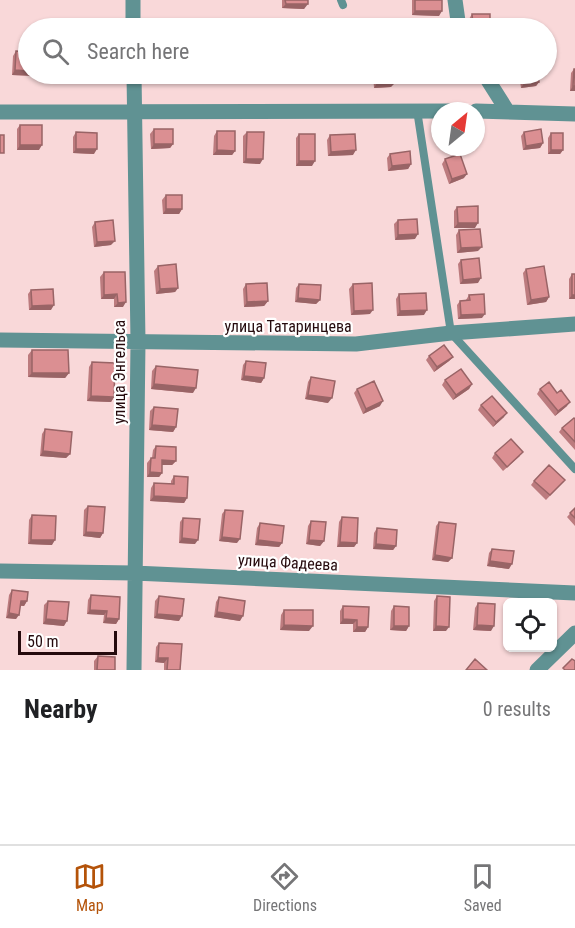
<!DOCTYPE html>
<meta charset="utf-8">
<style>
:root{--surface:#fff;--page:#f2f2f2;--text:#202124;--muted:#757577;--line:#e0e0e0;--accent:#b45309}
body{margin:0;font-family:"Roboto Condensed",sans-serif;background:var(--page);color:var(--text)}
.controls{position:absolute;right:18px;bottom:18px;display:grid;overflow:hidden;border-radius:9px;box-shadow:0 2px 4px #0004}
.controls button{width:54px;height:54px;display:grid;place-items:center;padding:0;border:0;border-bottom:2px solid var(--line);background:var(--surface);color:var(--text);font:30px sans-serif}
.compass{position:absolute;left:431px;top:102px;width:54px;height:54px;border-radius:50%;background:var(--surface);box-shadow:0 2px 4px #0004;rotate:29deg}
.scale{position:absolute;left:18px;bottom:15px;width:99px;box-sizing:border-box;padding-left:6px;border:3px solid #250a0d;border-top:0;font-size:16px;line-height:21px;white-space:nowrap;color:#250a0d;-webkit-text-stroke:4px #fff;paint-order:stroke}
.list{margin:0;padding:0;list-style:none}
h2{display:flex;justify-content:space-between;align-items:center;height:78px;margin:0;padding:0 24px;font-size:26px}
h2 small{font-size:20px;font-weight:400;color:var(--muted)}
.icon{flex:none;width:33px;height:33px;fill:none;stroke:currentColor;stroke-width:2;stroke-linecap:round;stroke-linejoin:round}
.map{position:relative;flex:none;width:575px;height:670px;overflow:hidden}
.search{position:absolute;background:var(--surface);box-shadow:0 2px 4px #0004;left:18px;right:18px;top:18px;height:66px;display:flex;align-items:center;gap:15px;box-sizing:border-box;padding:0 21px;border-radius:33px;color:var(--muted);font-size:22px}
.sheet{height:174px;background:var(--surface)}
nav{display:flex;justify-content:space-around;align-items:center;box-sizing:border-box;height:84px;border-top:2px solid var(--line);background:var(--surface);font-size:16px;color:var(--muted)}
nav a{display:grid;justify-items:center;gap:3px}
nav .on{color:var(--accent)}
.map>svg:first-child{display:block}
</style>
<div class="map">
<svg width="575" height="670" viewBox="0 0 575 670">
<rect width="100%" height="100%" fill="#f9d8d9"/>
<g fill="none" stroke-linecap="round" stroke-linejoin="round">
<path stroke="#609293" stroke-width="8" d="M341,0L343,5
M417,110L451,333L575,469"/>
<path stroke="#609293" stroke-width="15" d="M133,0V28
M455,0L459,28
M134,74L138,342L134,670
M484,74L508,112
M476,111L575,114
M0,112L452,111
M0,340L356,344L451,333L575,324
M0,571L134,573L575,593"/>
<path stroke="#609293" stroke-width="15" d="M537,670L575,633"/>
</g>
<path fill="#bc7b7e" d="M282,0H308L304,9L282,8Z
M412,0H442L439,16L412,15Z
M472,14L490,25L487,28H469V19Z
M16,51L37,76L12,75L13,56Z
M574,69H575V91H570L571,73Z
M92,74H110L111,77L107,82H93Z
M215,74H239L236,82L215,80Z
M264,74H286L282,83L264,82Z
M323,74H360V76L357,80L323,82Z
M373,74H394L391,87L374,88Z
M519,74H538L539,82L536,86L521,88Z
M20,125L39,150H17V129Z
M154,129L173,144L170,148L151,149L150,134Z
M217,131L235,151L232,155H213L214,136Z
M76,132L94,154L73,153V137Z
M247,132L260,164L243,163V136Z
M524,132L543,143L540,148L523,150L521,136Z
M551,133L563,150L560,154H548V138Z
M299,134L312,166H296V138Z
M330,135L353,155L328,156L327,140Z
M390,154L411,164L408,169L388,171L387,158Z
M445,159L464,178L449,184L442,164Z
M166,195L182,209L179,214H163L162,200Z
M457,207L475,228H454V211Z
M398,220L415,239L395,240L394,224Z
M95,222L111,245L94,247L92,227Z
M459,230L478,251L457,253L456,235Z
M461,260L478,283L460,284L458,264Z
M158,266L178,288L175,292L156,294L154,271Z
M526,269L549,297L546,302L527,305L523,273Z
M104,272H125L123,307H114V299H101L100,277Z
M572,274H575V299H569V279Z
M246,284L268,301L264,306L244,307L243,289Z
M299,284L320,300L316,304L295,302L296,288Z
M353,284L370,314L351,315L349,289Z
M31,290L51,310H29L28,294Z
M399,294L424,315L397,316L396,299Z
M469,295L482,318L458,319L457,305L460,301L466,300Z
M32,350L69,373L65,378L28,377V355Z
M429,356L453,357L449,361L434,372L426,360Z
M246,361L264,378L261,383L241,380L243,365Z
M92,362L114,397L111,402L87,401L89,367Z
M156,366L193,393L151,389L152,371Z
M311,377L328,403L305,399L308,382Z
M445,380L472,384L469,389L453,400L442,385Z
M357,389L380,406L363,414L354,393Z
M540,389L567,406L555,416L537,394Z
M481,405L504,417L493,427L478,410Z
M154,407L176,427L173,432L149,430L150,411Z
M575,419V450L559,432L562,428Z
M45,429L70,454L66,458L40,456L42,434Z
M156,446L176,461L172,465H162V473L159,477H147V463L151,458H152L153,450Z
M495,453L520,456L503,471L492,458Z
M174,476L187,498L184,503L150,501L151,488L154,483L171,484V481Z
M565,480L546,500L531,485L534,481Z
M88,506L103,533L100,538L83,536L84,510Z
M575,508V526L567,517Z
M225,510L237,543L219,541L222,514Z
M32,515L52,545L28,544L29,520Z
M342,517L357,543L354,547H337L339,522Z
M183,518L195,544L179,543L180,522Z
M311,521L324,541L320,546L306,544L308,526Z
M439,522L452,558L448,562L432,560L436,526Z
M260,523L282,543L279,547L255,545L257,528Z
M377,528L396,546L393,550L373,549L374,533Z
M492,549L509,569L487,566L489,553Z
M12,590L27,601L24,606H20L16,619L6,618L9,595Z
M91,595L119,619L116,624L103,623L104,615L87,614L88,600Z
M159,596L179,621L154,618L155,601Z
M437,596L446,631H433L434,601Z
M219,597L240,621L214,617L216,602Z
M48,601L64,626L43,624L44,605Z
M478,603L491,631L473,630L475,608Z
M343,606L368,627L365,632H353V624H340V611Z
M394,606L409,626L406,631L390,630L391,611Z
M284,610L309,631L280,630L281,615Z
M159,643L180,670H164V663L155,662L156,647Z
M98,656L115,670H94V661Z"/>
<path fill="#996466" d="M286,4H308L304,9L282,8Z
M415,11H442L439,16L412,15Z
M473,25H490L487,28H470Z
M15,70L28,71V74H39L37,76L12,75Z
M431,74H440L453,75L450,79L428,77Z
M218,75L239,77L236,82L215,80Z
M360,76L357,80L323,82L326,78Z
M111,77L107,82H93L96,78Z
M267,78H286L282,83L264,82Z
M539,82L536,86L521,88L524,83Z
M377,83H395L391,87L374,88Z
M573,86H575V91H570Z
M543,143L540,148L523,150L526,146Z
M154,144H173L170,148L151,149Z
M20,145H42L39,150H17Z
M76,149H97L94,154L73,153Z
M217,150L235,151L232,155H213Z
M356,150L353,155L328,156L331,152Z
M551,150H563L560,154H548Z
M246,159H263L260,164L243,163Z
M299,161H315L312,166H296Z
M411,164L408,169L388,171L392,166Z
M467,174L464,178L449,184L452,179Z
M166,209H182L179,214H163Z
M458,223H478L475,228H454Z
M418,234L415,239L395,240L398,235Z
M115,241L111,245L94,247L97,242Z
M482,247L478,251L457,253L461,248Z
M481,278L478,283L460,284L463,280Z
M178,288L175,292L156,294L160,289Z
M117,294L114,299H101L104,295Z
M572,295H575V299H569Z
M549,297L546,302L527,305L531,300Z
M298,298L320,300L316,304L295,302Z
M268,301L264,306L244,307L247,302Z
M126,302L123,307H114L118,303Z
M54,305L51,310H29L32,306Z
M373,310L370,314L351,315L354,311Z
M427,310L424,315L397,316L400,311Z
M485,314L482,318L458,319L461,315Z
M453,357L449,361L434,372L437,367Z
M32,373H69L65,378L28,377Z
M244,376L264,378L261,383L241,380Z
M154,384L196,388L193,393L151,389Z
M472,384L469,389L453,400L456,395Z
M308,395L332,398L328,403L305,399Z
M91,396L114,397L111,402L87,401Z
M383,401L380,406L363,414L366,409Z
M570,402L567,406L555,416L558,411Z
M507,413L504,417L493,427L496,422Z
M152,425L176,427L173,432L149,430Z
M43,451L70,454L66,458L40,456Z
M162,460L176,461L172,465H159Z
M150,472L162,473L159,477H147Z
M154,496L187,498L184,503L150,501Z
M86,532L103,533L100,538L83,536Z
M222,537L240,539L237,543L219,541Z
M182,538L198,540L195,544L179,543Z
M31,540H55L52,545L28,544Z
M258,540L282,543L279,547L255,545Z
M309,540L324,541L320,546L306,544Z
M340,542L357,543L354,547H337Z
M376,544L396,546L393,550L373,549Z
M435,555L452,558L448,562L432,560Z
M490,561L512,564L509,569L487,566Z
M21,601H27L24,606L18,605Z
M90,610L107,611L104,615L87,614Z
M217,612L243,616L240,621L214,617Z
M9,613L19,615L16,619L6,618Z
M157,614L182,616L179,621L154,618Z
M106,618L119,619L116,624L103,623Z
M46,619L67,621L64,626L43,624Z
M343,619L357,620L353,624H340Z
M284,625L313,626L309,631L280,630Z
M477,625L494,626L491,631L473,630Z
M394,626H409L406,631L390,630Z
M436,626L449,627L446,631H433Z
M357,627H368L365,632H353Z
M158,658H168L164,663L155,662Z"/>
<path fill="#db8f92" stroke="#996466" stroke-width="1.5" d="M285,0H308V4H286Z
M415,0H442V11H415Z
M472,14H490V25H473Z
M16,51L28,52V71L15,70Z
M574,69H575V86H573Z
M96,74H110L111,77L96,78Z
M218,74H239V77L218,75Z
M267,74H286V78H267Z
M326,74H360V76L326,78Z
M377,74H394L395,83H377Z
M523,74H538L539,82L524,83Z
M20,125H42V145H20Z
M154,129H173V144H154Z
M541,129L543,143L526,146L524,132Z
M217,131H235V151L217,150Z
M76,132L97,133V149H76Z
M247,132H264L263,159H246Z
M551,133H563V150H551Z
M299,134H315V161H299Z
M355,134L356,150L331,152L330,135Z
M0,135H4V153H0Z
M410,151L411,164L392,166L390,154Z
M460,154L467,174L452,179L445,159Z
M166,195H182V209H166Z
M478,206V223H458L457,207Z
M417,219L418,234L398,235V220Z
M113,220L115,241L97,242L95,222Z
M480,229L482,247L461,248L459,230Z
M479,258L481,278L463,280L461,260Z
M176,264L178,288L160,289L158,266Z
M544,266L549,297L531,300L526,269Z
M104,272H125L126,302L118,303L117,294L104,295Z
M572,274H575V295H572Z
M267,283L268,301L247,302L246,284Z
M372,283L373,310L354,311L353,284Z
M299,284L321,285L320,300L298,298Z
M53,289L54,305L32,306L31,290Z
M426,293L427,310L400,311L399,294Z
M484,294L485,314L461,315L460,301L470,300L469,295Z
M444,345L453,357L437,367L429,356Z
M32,350H68L69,373H32Z
M246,361L266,363L264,378L244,376Z
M92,362L115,363L114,397L91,396Z
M156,366L198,370L196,388L154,384Z
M461,369L472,384L456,395L445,380Z
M311,377L335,381L332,398L308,395Z
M374,381L383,401L366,409L357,389Z
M549,382L557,393L561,390L570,402L558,411L540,389Z
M492,396L507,413L496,422L481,405Z
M154,407L178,409L176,427L152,425Z
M574,418L575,419V442L562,428Z
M45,429L72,432L70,454L43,451Z
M511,439L523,452L507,467L495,453Z
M156,446L176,447V461L162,460V473L150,472L151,458H155Z
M549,465L565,480L550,495L534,481Z
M174,476L188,477L187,498L154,496V483L174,484Z
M88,506L105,507L103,533L86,532Z
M575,508V518L570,513Z
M225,510L243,511L240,539L222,537Z
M32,515L56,516L55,540H31Z
M342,517L358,518L357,543L340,542Z
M183,518L200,519L198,540L182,538Z
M311,521L326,522L324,541L309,540Z
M439,522L456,524L452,558L435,555Z
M260,523L284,526L282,543L258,540Z
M377,528L397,530L396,546L376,544Z
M492,549L514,551L512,564L490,561Z
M12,590L28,592L27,601H21L19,615L9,613Z
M91,595L120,597L119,619L106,618L107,611L90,610Z
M159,596L184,599L182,616L157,614Z
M437,596L450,597L449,627L436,626Z
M219,597L245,601L243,616L217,612Z
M48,601L69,602L67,621L46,619Z
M478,603L495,604L494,626L477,625Z
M343,606L369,607L368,627H357V620L343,619Z
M394,606L409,607V626H394Z
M284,610H313V626L284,625Z
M159,643L182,644L180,670H167L168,658H158Z
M98,656L115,657V670H97Z
M475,659L487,670H466Z
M572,659L575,661V670H565L563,668Z"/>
<g text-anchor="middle" stroke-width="4.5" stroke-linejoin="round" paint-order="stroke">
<g font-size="16" fill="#250a0d" stroke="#fff">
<text x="288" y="332">улица Татаринцева</text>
<text transform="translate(119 372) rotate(-90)" y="6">улица Энгельса</text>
<text transform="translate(288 562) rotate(3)" y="6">улица Фадеева</text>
</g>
</g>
</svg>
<div class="controls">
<button><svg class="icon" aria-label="locate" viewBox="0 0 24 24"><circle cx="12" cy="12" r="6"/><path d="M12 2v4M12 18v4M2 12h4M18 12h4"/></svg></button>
</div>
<svg class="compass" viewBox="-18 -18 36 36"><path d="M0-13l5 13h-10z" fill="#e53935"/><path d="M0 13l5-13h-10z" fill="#757577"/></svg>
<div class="scale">50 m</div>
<div class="search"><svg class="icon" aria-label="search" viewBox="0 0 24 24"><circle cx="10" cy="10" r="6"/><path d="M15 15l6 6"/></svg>Search here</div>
</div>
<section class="sheet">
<h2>Nearby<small>0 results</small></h2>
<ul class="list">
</ul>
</section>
<nav>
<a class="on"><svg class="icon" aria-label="map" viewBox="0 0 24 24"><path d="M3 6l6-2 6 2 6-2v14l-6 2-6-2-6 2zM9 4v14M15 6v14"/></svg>Map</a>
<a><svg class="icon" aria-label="directions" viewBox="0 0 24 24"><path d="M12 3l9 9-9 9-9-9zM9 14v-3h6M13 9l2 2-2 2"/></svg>Directions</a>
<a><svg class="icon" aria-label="saved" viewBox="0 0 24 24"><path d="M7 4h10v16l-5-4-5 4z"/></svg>Saved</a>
</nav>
